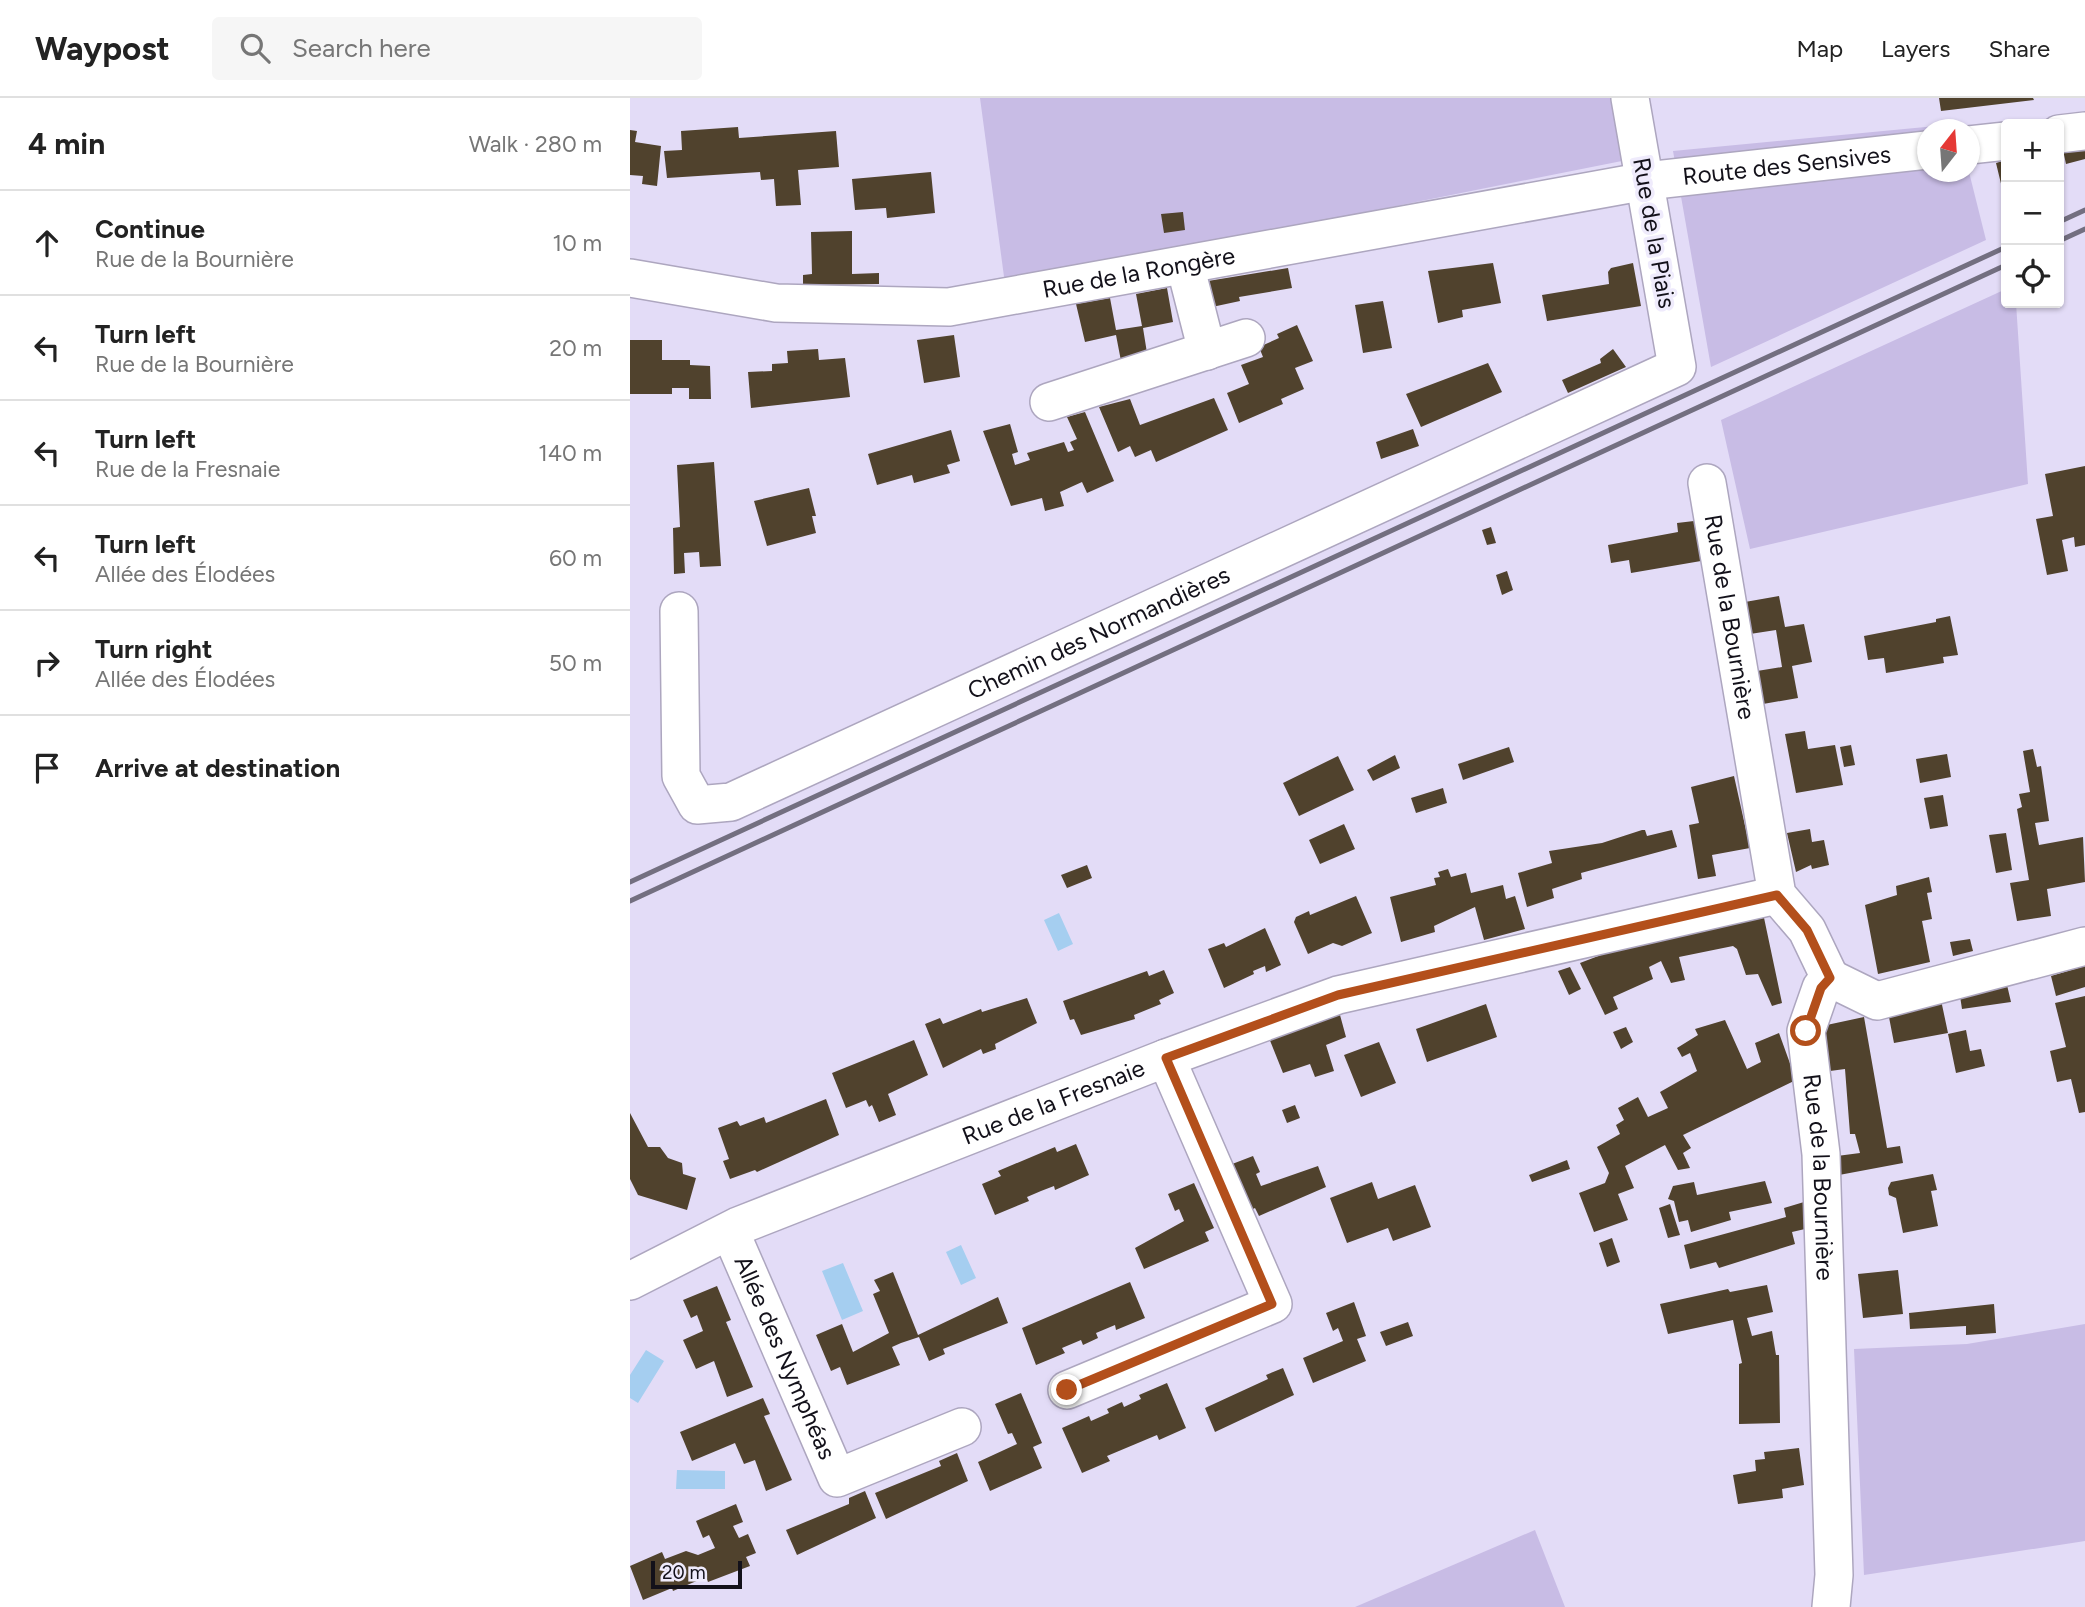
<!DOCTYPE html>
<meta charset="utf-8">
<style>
:root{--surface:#fff;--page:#f6f6f6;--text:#222;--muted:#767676;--line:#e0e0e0}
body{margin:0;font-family:Figtree,sans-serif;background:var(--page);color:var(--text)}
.controls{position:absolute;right:21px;top:21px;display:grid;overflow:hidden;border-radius:7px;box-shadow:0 2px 5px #0004}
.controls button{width:63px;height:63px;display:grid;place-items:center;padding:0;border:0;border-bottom:2px solid var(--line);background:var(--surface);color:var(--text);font:35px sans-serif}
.compass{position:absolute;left:1287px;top:21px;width:63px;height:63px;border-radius:50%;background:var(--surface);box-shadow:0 2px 5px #0004;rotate:17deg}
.scale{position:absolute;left:21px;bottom:18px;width:91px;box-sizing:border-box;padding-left:7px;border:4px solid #13111a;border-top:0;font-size:19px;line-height:24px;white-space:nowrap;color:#13111a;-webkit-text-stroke:5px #efebfc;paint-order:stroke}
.stop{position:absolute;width:21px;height:21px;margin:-16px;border:5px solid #b34f1b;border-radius:50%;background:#fff}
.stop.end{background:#b34f1b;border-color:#fff;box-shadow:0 2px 7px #0008}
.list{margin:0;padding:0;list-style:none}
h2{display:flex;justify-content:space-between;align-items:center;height:91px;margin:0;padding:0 28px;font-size:30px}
h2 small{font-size:23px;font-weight:400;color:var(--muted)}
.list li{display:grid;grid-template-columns:46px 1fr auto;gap:21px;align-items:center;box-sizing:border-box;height:105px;padding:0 28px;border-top:2px solid var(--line)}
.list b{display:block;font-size:26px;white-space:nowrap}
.list p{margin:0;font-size:23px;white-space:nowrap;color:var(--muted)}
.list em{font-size:23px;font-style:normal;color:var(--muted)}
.icon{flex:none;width:38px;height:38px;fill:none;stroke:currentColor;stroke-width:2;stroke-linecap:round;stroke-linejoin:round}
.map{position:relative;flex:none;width:1455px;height:1509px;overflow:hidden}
header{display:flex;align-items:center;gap:42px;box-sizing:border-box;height:98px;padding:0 35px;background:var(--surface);border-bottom:2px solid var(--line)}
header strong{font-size:33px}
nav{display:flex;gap:38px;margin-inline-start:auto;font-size:24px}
.search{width:490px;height:63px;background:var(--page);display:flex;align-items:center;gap:18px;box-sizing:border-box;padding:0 24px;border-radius:7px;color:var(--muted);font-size:26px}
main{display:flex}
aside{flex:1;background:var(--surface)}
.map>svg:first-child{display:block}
</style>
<header>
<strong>Waypost</strong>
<div class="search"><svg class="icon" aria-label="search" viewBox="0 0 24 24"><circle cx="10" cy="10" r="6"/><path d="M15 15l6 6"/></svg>Search here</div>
<nav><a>Map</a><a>Layers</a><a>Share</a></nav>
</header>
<main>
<aside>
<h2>4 min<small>Walk · 280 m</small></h2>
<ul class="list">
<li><svg class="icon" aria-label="ahead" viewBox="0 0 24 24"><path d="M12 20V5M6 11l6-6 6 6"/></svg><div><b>Continue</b><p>Rue de la Bournière</p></div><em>10 m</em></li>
<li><svg class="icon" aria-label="left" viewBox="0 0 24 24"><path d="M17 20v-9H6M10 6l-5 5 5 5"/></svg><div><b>Turn left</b><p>Rue de la Bournière</p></div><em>20 m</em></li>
<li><svg class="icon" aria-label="left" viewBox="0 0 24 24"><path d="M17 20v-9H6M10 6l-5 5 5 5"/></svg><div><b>Turn left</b><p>Rue de la Fresnaie</p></div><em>140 m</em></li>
<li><svg class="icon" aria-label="left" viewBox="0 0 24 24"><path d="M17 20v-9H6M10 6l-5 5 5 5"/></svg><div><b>Turn left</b><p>Allée des Élodées</p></div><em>60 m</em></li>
<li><svg class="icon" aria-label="right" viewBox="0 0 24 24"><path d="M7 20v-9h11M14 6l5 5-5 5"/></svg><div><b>Turn right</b><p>Allée des Élodées</p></div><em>50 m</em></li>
<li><svg class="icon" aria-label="arrive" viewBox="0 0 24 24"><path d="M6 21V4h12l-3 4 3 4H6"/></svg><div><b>Arrive at destination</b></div></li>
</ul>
</aside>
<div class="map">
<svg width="1455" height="1509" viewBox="0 0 1455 1509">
<rect width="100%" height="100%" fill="#e3dcf7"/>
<path fill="#c8bce5" d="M350,0H1016L1027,56L375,186Z
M1327,26L1328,31L1297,32V74H1339L1356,142L1081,269L1043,53Z
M1376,191V205H1386L1398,386L1120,451L1091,322Z
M1455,1226V1443L1234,1477L1224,1251L1337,1246Z
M905,1432L935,1509H725Z"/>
<path fill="#a5cef0" d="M429,815L443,846L428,853L414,822Z
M331,1147L346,1180L331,1187L316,1154Z
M213,1165L233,1213L212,1222L192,1173Z
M16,1252L34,1263L8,1305L0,1300V1277Z
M47,1372L95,1373V1391H46Z"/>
<path fill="#50422d" d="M1309,0H1403L1404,2L1311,13Z
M108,29L109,40L206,33L209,69L168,72L171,107L146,108L144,81L131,82L130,74L37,80L34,53L52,52L51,33Z
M0,32L7,33L5,44L31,48L27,88L12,86L13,78L0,77Z
M1455,46V61L1436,66L1433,52Z
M1376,62V97L1374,98L1366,65Z
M301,74L305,115L257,120L256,110L225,112L222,81Z
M553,114L555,132L534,135L531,116Z
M222,133V176L249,175V186L173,187V177L182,176L181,134Z
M863,165L871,205L832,212L833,219L808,225L798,173Z
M1003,165L1011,208L917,223L912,197L979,186L978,174L981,170Z
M658,170L662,190L609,199L610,203L582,209L578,183Z
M537,190L543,224L513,230L517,255L491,263L486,237L455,244L446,206L480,200L486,232L512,228L506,196Z
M753,203L762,250L733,255L725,207Z
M667,227L683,263L665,270L674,291L651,301L653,306L609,325L597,295L619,286L611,267L633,259L629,249L649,240L647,236Z
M324,237L330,279L294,285L287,242Z
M0,242H32V262H60V267L80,268L81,301H59V290H42V296H0Z
M188,251L189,262L215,260L220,299L121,310L118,274L142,273V266L158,265L157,253Z
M983,251L996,269L938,295L932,282L971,265L970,261Z
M858,265L872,294L791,329L776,296Z
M584,300L598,332L526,364L521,352L505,359L500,348L488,354L469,309L500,301L510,327Z
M455,314L484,383L457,395L452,384L430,394L434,408L415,413L412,400L381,408L353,333L380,326L388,354L382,356L385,367L400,362L397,355L434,344L438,354L444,352L440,344L447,341L437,319Z
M783,331L789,348L751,361L746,344Z
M321,332L330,363L317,367L320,375L284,385L282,377L247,387L238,356Z
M84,364L91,468L70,469L69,454L54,455L55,475L44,476L43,430L50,429L47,367Z
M1455,368V447L1445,449L1444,439L1432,442L1438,473L1417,477L1406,421L1423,418L1415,376Z
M179,390L186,418H182L186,435L137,448L124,403Z
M1064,423L1071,463L1001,475L999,462L981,465L978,447L1048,434L1047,425Z
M861,429L866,445L857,447L852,432Z
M877,473L883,492L872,497L866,477Z
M1149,498L1155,529L1174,526L1182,564L1162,568L1168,600L1133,606L1127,573L1152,569L1146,532L1120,536L1115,504Z
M1320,518L1328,557L1313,559L1314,565L1256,575L1254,560L1238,562L1234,538L1306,524V521Z
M1175,633L1178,651L1205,647L1213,687L1166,695L1155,636Z
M1221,647L1225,667L1214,669L1210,649Z
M879,649L884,664L833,682L828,666Z
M1403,651L1407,669L1411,668L1419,723L1405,725L1409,747L1453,739L1455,784L1417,791L1421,818L1387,823L1380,785L1399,782L1387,711L1392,709L1389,696L1400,694L1393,653Z
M1317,656L1321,679L1290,685L1286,661Z
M765,657L770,670L743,683L737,672Z
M708,658L724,692L669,718L653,685Z
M1104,678L1120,750L1082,757L1086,778L1068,781L1059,727L1069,725L1061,689Z
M813,690L817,705L786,715L781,700Z
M1313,697L1318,728L1300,731L1294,700Z
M714,726L725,751L690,766L679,742Z
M1180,731L1182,744L1194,742L1199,767L1182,771L1181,767L1166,774L1157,735Z
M1012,732H1015L1017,738L1042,732L1047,749L951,775L952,781L922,791L924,800L897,809L888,775L922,765L919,753L972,745Z
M1376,735L1382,772L1366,775L1359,737Z
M457,767L462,780L437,790L431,777Z
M818,771L821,779L836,775L841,795L873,787L876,801L885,798L895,831L854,842L845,809L804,828L805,834L771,844L760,799L806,787L804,780L810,779L808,774Z
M1299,779L1302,794L1297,795L1302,821L1292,823L1300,864L1248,876L1235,807L1267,797L1266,788Z
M726,798L742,835L712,848L703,845L678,856L664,824L666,819L679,813L680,817Z
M1133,815L1152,905L1142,908L1128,876L1116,877L1107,851L1103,848L1049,859L1055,882L1041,885L1031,863L1019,869L1023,881L983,899L988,911L975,917L950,865L1018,839Z
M635,830L651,867L636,874L635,868L623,873L624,876L594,890L578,851L594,845L596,849Z
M1340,841L1343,853L1323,858L1320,844Z
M1455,868V889L1426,898L1421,878Z
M940,869L951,891L939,897L928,873Z
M534,872L544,895L529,902L531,906L504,917L505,921L451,937L444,921L440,922L433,903L517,873L519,878Z
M1377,887L1381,904L1332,911L1330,898Z
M1455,898V1014L1449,1015L1441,981L1427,984L1420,953L1436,949L1425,905Z
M397,900L407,925L365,946L366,951L353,956L351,951L313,970L295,926L310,920L313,926L351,911L352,914Z
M1311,902L1318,935L1264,945L1258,914Z
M856,906L867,939L797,964L786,931Z
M710,917L716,939L696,947L704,973L685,979L680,966L653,975L639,940Z
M1234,919L1257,1050L1270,1048L1273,1065L1209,1077L1207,1058L1230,1055L1225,1036H1220L1215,971L1200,973L1192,928Z
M1095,922L1117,971L1131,964L1125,945L1149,935L1166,982L1053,1037L1061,1050L1053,1055L1060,1070L1048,1072L1035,1047L995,1068L1004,1090L988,1096L998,1122L964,1134L949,1095L975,1085L979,1075L967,1049L990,1036L986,1027L994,1022L988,1010L1008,999L1018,1019L1038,1010L1030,994L1067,973L1060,955L1052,959L1047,950L1068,937L1065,931Z
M996,929L1003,944L991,951L983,934Z
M1336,932L1340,953L1351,951L1355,968L1326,975L1318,936Z
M284,942L298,977L258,996L266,1017L249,1024L242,1007L239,1009L236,1002L216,1010L202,975Z
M749,944L766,985L731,999L714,957Z
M196,1001L209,1037L127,1074L125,1072L100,1081L93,1063L99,1061L88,1030L107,1023L110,1028L134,1019L136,1025Z
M665,1007L670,1020L657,1025L652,1012Z
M0,1015L18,1049H30L38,1060L52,1065L53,1076L66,1080L57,1112L8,1097L0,1081Z
M446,1046L459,1077L425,1092L424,1088L411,1093L397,1099L399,1103L365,1117L352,1086L371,1078L368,1073L425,1049L427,1054Z
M623,1058L630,1074L626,1076L631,1088L688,1068L696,1089L629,1118L625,1110L617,1114L597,1068Z
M937,1062L940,1071L902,1084L899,1077Z
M1303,1076L1307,1092L1301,1093L1308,1128L1273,1135L1266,1100L1259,1097L1258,1090L1261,1084Z
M1135,1083L1142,1105L1099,1114L1101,1122L1061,1134L1058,1122L1049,1124L1044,1103L1038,1101L1043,1088L1064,1084L1067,1097Z
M742,1084L748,1101L785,1087L801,1129L763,1143L758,1130L717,1145L700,1100Z
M564,1085L584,1130L575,1134L579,1143L514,1171L505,1150L554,1123L549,1111L545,1113L538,1096Z
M1174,1104L1175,1131L1162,1134L1165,1146L1089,1170L1086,1164L1060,1171L1054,1147L1156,1119L1154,1110Z
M1040,1106L1050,1137L1038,1140L1029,1110Z
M982,1140L990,1164L977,1169L969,1145Z
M1268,1172L1273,1216L1233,1220L1228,1176Z
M263,1174L288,1237L368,1199L378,1225L313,1251L315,1256L299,1263L289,1239L271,1245L262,1249L270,1267L217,1287L210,1269L201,1273L186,1237L212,1226L223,1254L259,1235L243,1196L250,1193L244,1182Z
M500,1184L515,1220L486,1232L485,1227L466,1235L468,1240L453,1247L451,1242L432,1250L435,1255L406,1267L392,1230Z
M1137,1187L1143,1214L1117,1220L1122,1238L1142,1233L1146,1257H1149L1150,1325L1109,1326V1266L1112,1265L1103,1222L1038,1236L1030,1206L1098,1191L1100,1194Z
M87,1188L101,1222L96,1224L123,1289L97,1299L84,1263L66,1271L53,1242L73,1233L67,1217L61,1220L53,1202Z
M724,1204L736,1238L727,1241L736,1263L683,1285L673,1260L713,1243L708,1230L703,1233L696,1215Z
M1364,1206L1366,1235L1336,1237V1228L1280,1231L1279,1215Z
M778,1224L783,1238L756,1248L750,1234Z
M653,1270L664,1297L585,1334L575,1310L638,1281L636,1277Z
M537,1285L556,1330L529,1342L527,1337L477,1358L480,1363L452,1375L432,1330L459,1318L461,1323L479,1315L477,1311L492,1304L494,1309L511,1301L509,1297Z
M391,1295L412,1345L403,1349L412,1370L360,1393L348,1364L387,1346L382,1335L378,1336L365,1306Z
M133,1300L140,1316L134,1318L162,1382L136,1393L125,1362L114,1366L105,1345L62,1363L50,1334Z
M1169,1350L1174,1387L1152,1391L1153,1400L1108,1406L1103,1377L1126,1373L1125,1362L1135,1361L1134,1354Z
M327,1355L338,1383L256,1421L245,1395L311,1368L309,1363Z
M235,1393L246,1420L167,1457L156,1432L219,1406V1400Z
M106,1406L113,1424L103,1428L109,1440L118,1436L126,1455L116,1459L120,1468L78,1484L76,1479L43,1493L42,1490L13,1502L0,1468L32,1454L35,1461L56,1453L68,1457L85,1450L79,1437L73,1440L66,1423Z"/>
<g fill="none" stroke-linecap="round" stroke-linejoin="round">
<g stroke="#ada6bf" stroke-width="40">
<g id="minor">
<path d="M1429,36L1455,33"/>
<path d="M1339,47L1376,43"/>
<path d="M555,167L577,253"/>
<path id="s1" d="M0,180L146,205L319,209L1016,83L1297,52"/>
<path d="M419,304L616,240"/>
<path id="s2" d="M1077,385L1147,797L1177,832L1200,880L1191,890L1176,933L1191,1056L1204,1477L1201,1509"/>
<path id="s3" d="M49,513L51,678L67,707L101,704L1047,269L1000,0"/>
<path d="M1200,880L1247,903L1455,848"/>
<path id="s4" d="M100,1133L207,1380L332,1329"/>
<path id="s5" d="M0,1183L108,1128L536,960L708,897L1147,797"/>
<path d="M437,1292L643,1206L536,960"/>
</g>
</g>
<use href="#minor" stroke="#fff" stroke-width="37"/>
<path stroke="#736f80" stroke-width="5" d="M1429,124L1455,112
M1429,143L1455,131
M0,784L1376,149
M0,803L1376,167"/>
</g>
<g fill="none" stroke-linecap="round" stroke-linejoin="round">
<path stroke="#b34f1b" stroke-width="9" d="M437,1292L642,1206L536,960L708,897L1147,797L1177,832L1200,880L1191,890L1176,933"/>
</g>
<g text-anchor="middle" stroke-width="7" stroke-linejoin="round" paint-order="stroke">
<g font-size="24" fill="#13111a" stroke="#efebfc">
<text dy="8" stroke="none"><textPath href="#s1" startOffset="1171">Route des Sensives</textPath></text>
<text transform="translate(1024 135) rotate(80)" y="8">Rue de la Piais</text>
<text dy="8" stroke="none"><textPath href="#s1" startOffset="514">Rue de la Rongère</textPath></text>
<text dy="8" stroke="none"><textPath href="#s2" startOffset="136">Rue de la Bournière</textPath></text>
<text dy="8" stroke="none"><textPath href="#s3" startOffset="637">Chemin des Normandières</textPath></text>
<text dy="8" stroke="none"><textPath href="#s5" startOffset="460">Rue de la Fresnaie</textPath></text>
<text dy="8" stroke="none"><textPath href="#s2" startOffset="723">Rue de la Bournière</textPath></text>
<text dy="8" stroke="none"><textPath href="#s4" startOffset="138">Allée des Nymphéas</textPath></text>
</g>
</g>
</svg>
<div class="controls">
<button>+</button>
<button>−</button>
<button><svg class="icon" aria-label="locate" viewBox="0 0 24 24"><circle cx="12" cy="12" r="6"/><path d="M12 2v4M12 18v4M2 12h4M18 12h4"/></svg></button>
</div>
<svg class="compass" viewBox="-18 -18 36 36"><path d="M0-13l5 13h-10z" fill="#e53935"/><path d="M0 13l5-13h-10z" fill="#767676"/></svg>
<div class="scale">20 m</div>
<div class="stop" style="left:1176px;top:933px"></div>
<div class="stop end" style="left:437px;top:1292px"></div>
</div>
</main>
